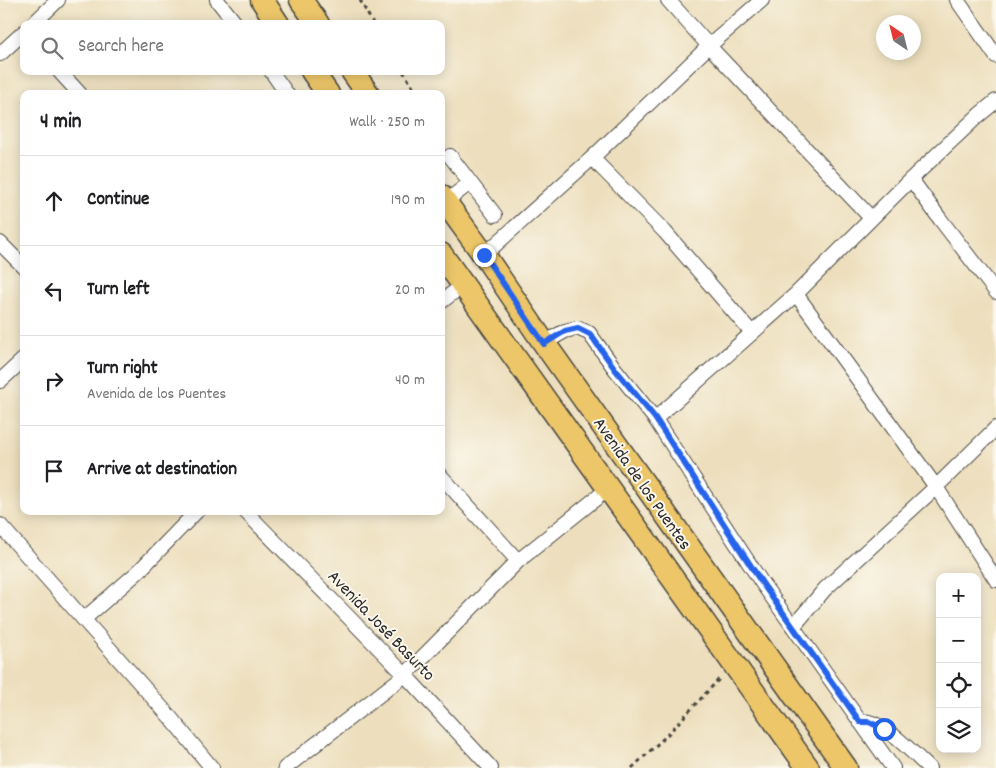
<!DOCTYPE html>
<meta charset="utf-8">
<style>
:root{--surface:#fff;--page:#f6f6f6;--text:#202124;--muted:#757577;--line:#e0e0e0}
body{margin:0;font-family:Dekko,sans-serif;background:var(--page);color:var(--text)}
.controls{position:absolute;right:15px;bottom:15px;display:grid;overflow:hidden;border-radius:10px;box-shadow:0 2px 12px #0003}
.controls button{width:45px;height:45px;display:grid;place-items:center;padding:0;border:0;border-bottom:1px solid var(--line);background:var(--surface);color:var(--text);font:25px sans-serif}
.compass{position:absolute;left:876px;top:15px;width:45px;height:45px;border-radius:50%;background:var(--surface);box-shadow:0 2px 12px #0003;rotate:325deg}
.stop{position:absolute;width:15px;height:15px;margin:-11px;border:4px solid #2563eb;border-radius:50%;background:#fff}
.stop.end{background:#2563eb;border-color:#fff;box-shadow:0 1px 5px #0008}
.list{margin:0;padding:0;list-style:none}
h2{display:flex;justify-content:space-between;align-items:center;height:65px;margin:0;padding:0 20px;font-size:21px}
h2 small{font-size:16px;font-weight:400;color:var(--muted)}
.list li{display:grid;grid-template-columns:32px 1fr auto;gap:15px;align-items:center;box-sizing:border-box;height:90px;padding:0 20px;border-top:1px solid var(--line)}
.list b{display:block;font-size:19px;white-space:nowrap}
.list p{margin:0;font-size:16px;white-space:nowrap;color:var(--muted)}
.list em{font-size:16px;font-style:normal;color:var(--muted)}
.icon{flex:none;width:28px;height:28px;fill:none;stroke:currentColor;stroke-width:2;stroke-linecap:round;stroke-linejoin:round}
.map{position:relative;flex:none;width:996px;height:768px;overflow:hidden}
.search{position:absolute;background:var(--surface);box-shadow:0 2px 12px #0003;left:20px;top:20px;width:425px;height:55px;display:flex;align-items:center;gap:12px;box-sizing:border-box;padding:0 18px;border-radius:10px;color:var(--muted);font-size:19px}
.panel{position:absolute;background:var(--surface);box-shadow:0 2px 12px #0003;left:20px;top:90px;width:425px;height:425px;border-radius:10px}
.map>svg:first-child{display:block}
</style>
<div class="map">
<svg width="996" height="768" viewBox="0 0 996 768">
<rect width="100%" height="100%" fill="#fbf7ec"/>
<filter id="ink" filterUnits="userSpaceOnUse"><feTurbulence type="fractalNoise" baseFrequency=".02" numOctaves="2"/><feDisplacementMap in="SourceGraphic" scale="10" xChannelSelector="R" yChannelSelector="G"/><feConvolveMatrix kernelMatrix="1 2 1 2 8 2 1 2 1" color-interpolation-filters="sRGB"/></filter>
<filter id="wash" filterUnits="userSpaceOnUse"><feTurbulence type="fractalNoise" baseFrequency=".0096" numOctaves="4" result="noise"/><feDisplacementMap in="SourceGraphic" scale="20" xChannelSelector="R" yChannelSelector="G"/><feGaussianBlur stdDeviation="1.12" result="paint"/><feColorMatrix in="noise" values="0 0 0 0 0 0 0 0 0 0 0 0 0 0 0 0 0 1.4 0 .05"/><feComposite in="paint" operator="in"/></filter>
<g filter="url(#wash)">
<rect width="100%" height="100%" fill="#eddfbd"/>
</g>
<g filter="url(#ink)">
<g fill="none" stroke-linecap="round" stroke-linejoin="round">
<g stroke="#484641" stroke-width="16">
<path id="minor" d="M217,0L236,24
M668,0L709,46L871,218
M957,0L996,56
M33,24L58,0
M0,54L24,32
M59,71L80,94
M271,71L287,94
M450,156L495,215
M592,158L665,232L752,333
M911,179L940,219L996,292
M445,202L470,183
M0,243L24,267
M484,255L592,158L709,46L762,0
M796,294L936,487L996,580
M441,302L463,285
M544,343L565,331L577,328L589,333L615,369L655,419L762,583L893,768
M0,381L24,359
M655,419L796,294L911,179L979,115L996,101
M441,476L518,561
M245,511L405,675L491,768
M0,525L170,717L212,768
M84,619L138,572L197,511
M793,627L825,589L936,487L996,428
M860,722C863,722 866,721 869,722C888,726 914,754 929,768
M285,768L405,675L518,561L609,488"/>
</g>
<g stroke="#484641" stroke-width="25">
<path id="primary" d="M262,0L278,24
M301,0L318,24
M312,71L328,94
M352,71L368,94
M441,196L484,255L544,343L846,768
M441,254L808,768"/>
</g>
<path stroke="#484641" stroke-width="3" stroke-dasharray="4 4" stroke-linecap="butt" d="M360,0L373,24
M403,71L417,94
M632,768L666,736L721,677"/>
<use href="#minor" stroke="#fff" stroke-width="14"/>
<use href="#primary" stroke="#ecc669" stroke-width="22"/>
</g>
</g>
<g fill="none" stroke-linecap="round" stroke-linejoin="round" filter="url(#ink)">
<path stroke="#2563eb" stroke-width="6" d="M484,255L544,344L565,331L578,328L590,334L615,369L655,418L762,583L860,722H869L884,729"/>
</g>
<g text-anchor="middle" stroke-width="4" stroke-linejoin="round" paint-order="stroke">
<g font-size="18" fill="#2b2b2b" stroke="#fbf7ec">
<text transform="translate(643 483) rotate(55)" y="6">Avenida de los Puentes</text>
<text transform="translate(382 625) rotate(46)" y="6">Avenida José Basurto</text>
</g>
</g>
</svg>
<div class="controls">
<button>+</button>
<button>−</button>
<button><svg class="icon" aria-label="locate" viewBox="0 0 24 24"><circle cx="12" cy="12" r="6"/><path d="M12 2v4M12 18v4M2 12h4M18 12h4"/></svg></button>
<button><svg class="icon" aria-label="layers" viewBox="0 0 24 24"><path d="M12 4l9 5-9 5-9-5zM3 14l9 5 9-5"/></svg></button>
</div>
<svg class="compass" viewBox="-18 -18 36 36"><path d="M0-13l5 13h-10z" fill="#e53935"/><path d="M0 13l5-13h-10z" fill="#757577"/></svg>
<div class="stop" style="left:884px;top:729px"></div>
<div class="stop end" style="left:484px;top:255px"></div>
<div class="search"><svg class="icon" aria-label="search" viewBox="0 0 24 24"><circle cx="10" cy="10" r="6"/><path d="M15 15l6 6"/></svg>Search here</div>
<section class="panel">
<h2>4 min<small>Walk · 250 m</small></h2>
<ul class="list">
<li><svg class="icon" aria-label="ahead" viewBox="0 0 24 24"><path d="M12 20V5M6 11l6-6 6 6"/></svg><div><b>Continue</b></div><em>190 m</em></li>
<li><svg class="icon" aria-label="left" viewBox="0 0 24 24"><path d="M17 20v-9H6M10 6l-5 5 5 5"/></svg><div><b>Turn left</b></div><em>20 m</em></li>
<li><svg class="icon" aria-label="right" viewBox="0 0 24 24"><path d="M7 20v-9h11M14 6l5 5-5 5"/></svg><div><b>Turn right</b><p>Avenida de los Puentes</p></div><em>40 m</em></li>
<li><svg class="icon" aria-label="arrive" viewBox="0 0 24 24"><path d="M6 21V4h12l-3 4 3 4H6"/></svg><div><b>Arrive at destination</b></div></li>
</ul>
</section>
</div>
